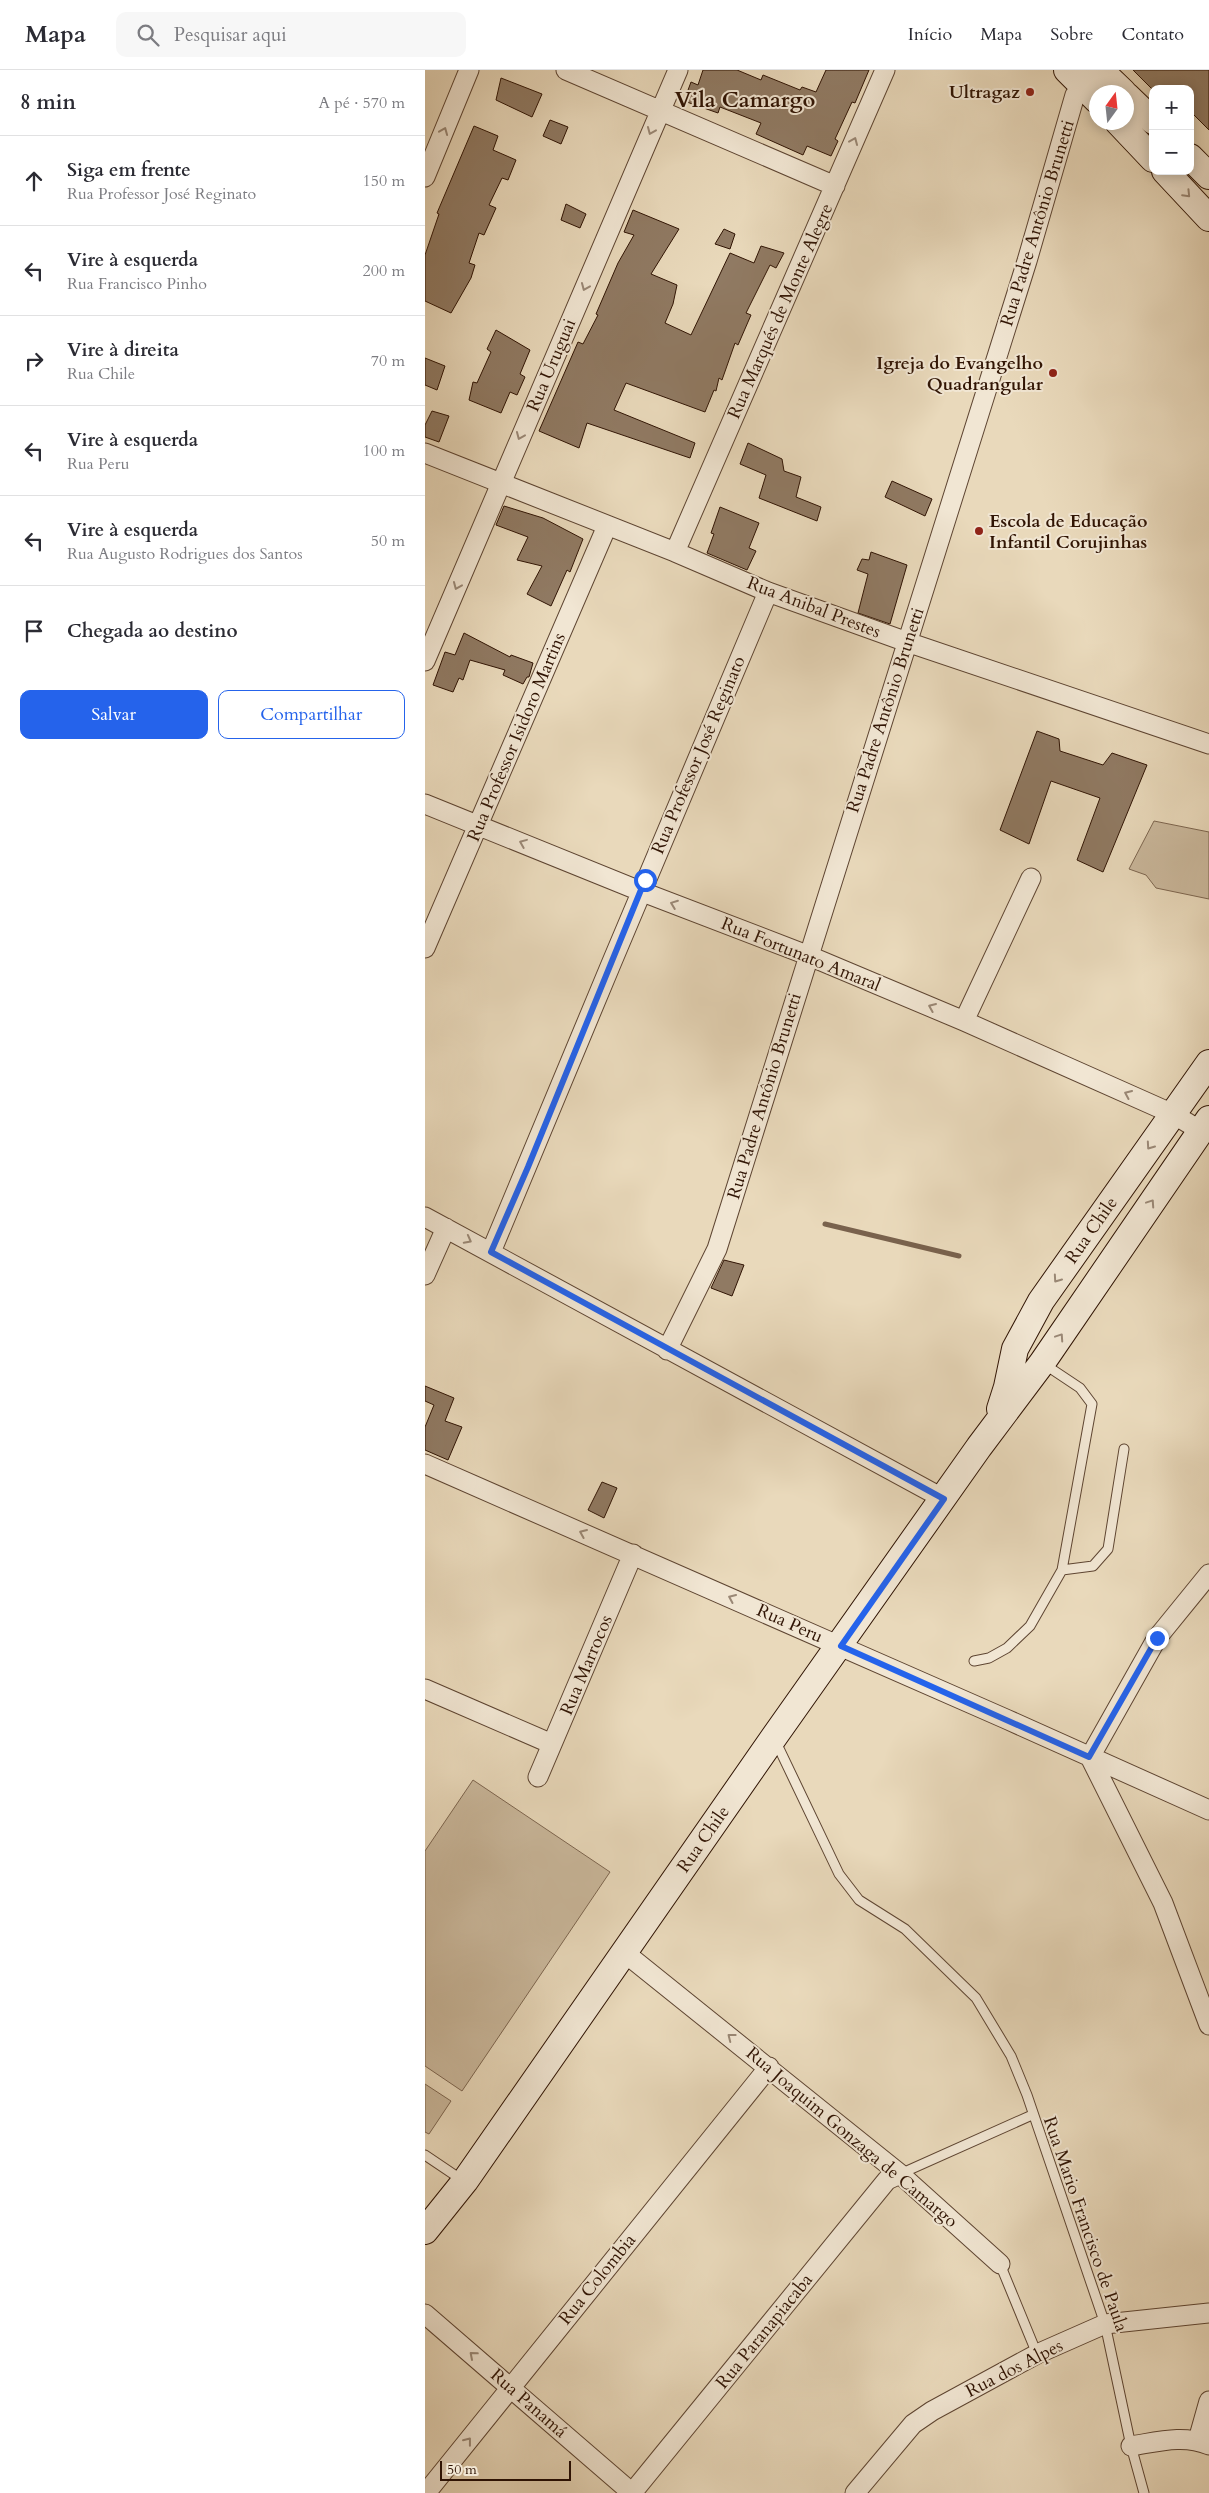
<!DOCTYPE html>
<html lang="pt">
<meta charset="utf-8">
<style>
:root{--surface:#fff;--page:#f7f7f7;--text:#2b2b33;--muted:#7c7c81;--line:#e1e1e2;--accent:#2563eb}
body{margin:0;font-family:Cardo,serif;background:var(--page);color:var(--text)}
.controls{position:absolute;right:15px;top:15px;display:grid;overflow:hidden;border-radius:10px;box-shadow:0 2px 12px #0003}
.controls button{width:45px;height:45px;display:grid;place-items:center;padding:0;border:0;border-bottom:1px solid var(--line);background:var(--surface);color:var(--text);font:25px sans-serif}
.compass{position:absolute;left:664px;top:15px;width:45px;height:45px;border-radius:50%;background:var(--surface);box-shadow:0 2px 12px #0003;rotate:15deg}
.scale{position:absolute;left:15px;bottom:12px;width:131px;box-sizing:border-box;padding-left:5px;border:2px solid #301404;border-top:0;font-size:14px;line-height:18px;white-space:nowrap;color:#301404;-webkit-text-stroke:4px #f1e6d3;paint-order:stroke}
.stop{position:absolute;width:15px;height:15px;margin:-11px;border:4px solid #2563eb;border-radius:50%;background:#fff}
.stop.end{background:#2563eb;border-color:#fff;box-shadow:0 1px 5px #0008}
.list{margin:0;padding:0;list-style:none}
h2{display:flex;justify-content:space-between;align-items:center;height:65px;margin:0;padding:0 20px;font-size:21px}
h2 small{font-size:16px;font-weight:400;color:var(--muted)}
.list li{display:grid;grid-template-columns:32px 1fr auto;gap:15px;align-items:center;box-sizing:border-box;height:90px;padding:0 20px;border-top:1px solid var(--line)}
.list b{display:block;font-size:19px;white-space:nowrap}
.list p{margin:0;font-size:16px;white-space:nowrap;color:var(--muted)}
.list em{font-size:16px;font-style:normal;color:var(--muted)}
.actions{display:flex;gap:10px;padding:15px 20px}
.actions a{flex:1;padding:11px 0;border:1px solid var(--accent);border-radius:10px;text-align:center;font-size:18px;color:var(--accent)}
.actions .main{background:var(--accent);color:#fff}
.icon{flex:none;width:28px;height:28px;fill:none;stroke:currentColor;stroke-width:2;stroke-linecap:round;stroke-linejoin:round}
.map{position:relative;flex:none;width:784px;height:2423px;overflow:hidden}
header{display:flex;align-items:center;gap:30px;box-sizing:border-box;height:70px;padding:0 25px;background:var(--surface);border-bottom:1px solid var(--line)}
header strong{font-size:24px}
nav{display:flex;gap:28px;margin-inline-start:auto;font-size:18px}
.search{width:350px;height:45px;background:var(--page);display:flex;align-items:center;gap:12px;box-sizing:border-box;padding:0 18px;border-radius:10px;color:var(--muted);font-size:19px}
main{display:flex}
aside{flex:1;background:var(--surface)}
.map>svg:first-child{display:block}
</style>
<header>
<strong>Mapa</strong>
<div class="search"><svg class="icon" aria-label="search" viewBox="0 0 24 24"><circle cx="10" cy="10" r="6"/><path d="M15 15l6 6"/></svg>Pesquisar aqui</div>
<nav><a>Início</a><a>Mapa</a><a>Sobre</a><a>Contato</a></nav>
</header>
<main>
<aside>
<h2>8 min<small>A pé · 570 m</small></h2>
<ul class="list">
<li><svg class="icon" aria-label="ahead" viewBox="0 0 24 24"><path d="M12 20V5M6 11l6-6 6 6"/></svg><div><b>Siga em frente</b><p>Rua Professor José Reginato</p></div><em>150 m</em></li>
<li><svg class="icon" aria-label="left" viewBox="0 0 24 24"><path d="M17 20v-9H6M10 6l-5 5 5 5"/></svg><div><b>Vire à esquerda</b><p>Rua Francisco Pinho</p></div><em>200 m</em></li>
<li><svg class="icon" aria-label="right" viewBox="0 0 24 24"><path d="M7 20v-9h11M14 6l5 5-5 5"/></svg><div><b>Vire à direita</b><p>Rua Chile</p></div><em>70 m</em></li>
<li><svg class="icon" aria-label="left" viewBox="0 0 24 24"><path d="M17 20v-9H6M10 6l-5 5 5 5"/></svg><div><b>Vire à esquerda</b><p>Rua Peru</p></div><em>100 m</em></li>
<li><svg class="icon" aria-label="left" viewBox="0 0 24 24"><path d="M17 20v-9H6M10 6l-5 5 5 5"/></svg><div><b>Vire à esquerda</b><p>Rua Augusto Rodrigues dos Santos</p></div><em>50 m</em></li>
<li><svg class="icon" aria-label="arrive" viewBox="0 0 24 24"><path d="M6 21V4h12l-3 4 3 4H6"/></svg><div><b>Chegada ao destino</b></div></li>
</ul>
<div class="actions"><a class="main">Salvar</a><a>Compartilhar</a></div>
</aside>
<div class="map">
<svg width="784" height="2423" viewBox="0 0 784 2423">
<rect width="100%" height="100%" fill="#e9d9bb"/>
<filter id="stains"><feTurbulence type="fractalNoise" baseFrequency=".004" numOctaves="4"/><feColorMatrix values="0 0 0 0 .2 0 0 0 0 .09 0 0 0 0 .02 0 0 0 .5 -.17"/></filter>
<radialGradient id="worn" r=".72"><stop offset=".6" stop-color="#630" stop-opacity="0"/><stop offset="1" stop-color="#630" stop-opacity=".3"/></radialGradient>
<path fill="#cab89c" stroke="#7d6650" d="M729,751L784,762V829L731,818L721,805L704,799Z
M48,1710L185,1802L37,2021L0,1996V1781Z
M0,2014L26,2031L4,2064L0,2062Z"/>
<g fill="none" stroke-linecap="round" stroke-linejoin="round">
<path stroke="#79624d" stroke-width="5" d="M400,1154L534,1186"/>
</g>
<path fill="#907a63" stroke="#301404" d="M278,0H312L336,10L338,5L375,20L377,17L391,22L401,0H444L430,33L427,32L410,69L413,71L406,86L382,76L378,85L331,64L336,53L295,37L293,43L259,31L266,12L273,15Z
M708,0H784V60L765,41V19H727Z
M76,8L117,24L107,47L71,30Z
M125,50L143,57L136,74L118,66Z
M49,56L73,66L68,80L91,90L83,110L77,108L64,135L71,138L59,165L54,163L44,193L50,195L46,208L26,243L0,231V185L14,144L12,143Z
M141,134L161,144L155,158L136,150Z
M208,140L254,159L226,204L252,215L248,234L240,253L266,265L305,183L329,193L336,176L359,183L351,198L345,195L321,243L326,245L313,275L310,273L297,310L294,308L291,321L289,320L280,342L201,313L189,340L270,373L265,388L162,353L154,378L114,361L153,272L158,274L173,245L171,244L193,193L209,165L199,162Z
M299,159L310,164L305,179L290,174Z
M71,260L105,280L95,304L100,307L92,325L85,322L76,343L44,330L48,312L52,313L66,282L62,279Z
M0,288L20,296L12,320L0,315Z
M7,341L24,346L14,372L0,367V355Z
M323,373L357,389L359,401L376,407L371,427L396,437L392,451L334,428L341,405L315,394Z
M467,411L507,429L500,446L460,427Z
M79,436L118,448L158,469L145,502L142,500L126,536L102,524L117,496L92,490L103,467L71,455Z
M295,437L334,453L324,478L331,481L322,500L282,483L289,464L286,463Z
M446,482L482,495L465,554L433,543L443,504L432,500L437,489L444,490Z
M39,563L85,587L86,585L108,593L104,607H102L98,614L78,605L80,600L45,590L38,610L34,608L28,622L8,615L20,582L30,585Z
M612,661L634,669L635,681L678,695L687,683L722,695L678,802L652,790L675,728L626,711L604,774L575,760Z
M299,1190L319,1195L307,1226L286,1218Z
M0,1316L29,1328L20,1351L37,1357L23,1390L0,1380V1357L9,1335L0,1331Z
M177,1412L192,1418L179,1448L163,1440Z"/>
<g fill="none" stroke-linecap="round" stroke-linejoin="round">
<g stroke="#5e4532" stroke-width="11">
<path id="service" d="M637,1500L668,1496L683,1479L699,1379
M549,1591L564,1588L582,1578L605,1556L637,1500L667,1334L655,1318L619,1294
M350,1670L414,1804L434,1830L480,1859L551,1928L586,1986L602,2025L680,2254L706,2376L719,2423
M0,2085L37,2110
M475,2104L607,2045
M575,2194L612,2284"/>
</g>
<g stroke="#5e4532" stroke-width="21">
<path id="minor" d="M141,0L410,116
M0,107L44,0
M0,383L250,482L343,522L482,572L784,674
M250,482L460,0
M0,591L253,0
M0,734L215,821L382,885L539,951L748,1044L776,1061
M0,878L182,456
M539,951L606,808
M0,1147L519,1429
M66,1182C158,962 249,741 343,522
M0,1205L21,1158
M242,1280L292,1179L602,191L650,25L665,8
M0,1394L581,1649L784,1740
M784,1504L732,1568L665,1687L738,1833L784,1955
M0,1619L127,1674
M113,1707L208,1484
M200,1883L475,2104L575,2194
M0,2244L207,2423
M773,2370L784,2331
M706,2376C732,2372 759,2364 784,2375
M1,2423L344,1997
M207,2423L462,2110L475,2104
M430,2423L488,2354L507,2341L612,2284L680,2254L784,2243"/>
</g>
<g stroke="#301404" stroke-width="28">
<path id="secondary" d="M642,0L672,30
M675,0L698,22
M702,26L728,51
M693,52L728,89
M765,87L784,106
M740,101L784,148
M575,1339L582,1317L590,1279L616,1231L784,993
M0,2161L40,2111L349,1667L554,1377L617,1293L784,1049"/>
</g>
<use href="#service" stroke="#f1e6d3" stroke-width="9"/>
<use href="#minor" stroke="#f1e6d3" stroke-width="19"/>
<use href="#secondary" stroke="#f1e6d3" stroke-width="26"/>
</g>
<defs><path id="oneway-chevron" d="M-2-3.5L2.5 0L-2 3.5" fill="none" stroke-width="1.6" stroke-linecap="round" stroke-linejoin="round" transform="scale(1.25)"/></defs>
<g stroke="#9a8876">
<use href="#oneway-chevron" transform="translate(19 61) rotate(-68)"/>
<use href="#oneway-chevron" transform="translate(226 61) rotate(113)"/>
<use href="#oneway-chevron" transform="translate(429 71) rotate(-67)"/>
<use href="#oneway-chevron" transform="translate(762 124) rotate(46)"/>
<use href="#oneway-chevron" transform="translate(160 217) rotate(113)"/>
<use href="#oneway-chevron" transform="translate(95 366) rotate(113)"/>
<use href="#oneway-chevron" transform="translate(32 516) rotate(113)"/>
<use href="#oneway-chevron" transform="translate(98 773) rotate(-158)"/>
<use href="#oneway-chevron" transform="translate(249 834) rotate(-159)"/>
<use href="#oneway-chevron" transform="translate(507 937) rotate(-157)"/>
<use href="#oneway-chevron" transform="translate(703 1024) rotate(-156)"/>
<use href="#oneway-chevron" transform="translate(725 1076) rotate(125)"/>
<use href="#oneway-chevron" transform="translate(726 1133) rotate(-56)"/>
<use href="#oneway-chevron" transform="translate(43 1170) rotate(28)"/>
<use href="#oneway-chevron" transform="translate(632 1209) rotate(125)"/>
<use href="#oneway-chevron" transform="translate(635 1267) rotate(-56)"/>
<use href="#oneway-chevron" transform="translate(158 1463) rotate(-157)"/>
<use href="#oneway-chevron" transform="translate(307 1528) rotate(-156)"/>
<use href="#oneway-chevron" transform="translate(306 1967) rotate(-142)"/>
<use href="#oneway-chevron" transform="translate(48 2285) rotate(-139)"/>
<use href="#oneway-chevron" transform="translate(43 2371) rotate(-52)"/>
</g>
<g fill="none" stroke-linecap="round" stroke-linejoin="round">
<path stroke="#2563eb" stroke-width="6" d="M220,810L103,1097L66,1182L519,1429L416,1576L664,1687L732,1568"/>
</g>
<g fill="#8f2418" stroke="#f1e6d3" stroke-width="2">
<circle cx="605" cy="22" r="5"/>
<circle cx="628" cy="303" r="5"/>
<circle cx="554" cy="461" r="5"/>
</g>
<g text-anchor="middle" stroke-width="4" stroke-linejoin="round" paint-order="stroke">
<g font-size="18" font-weight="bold" fill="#301404" stroke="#f1e6d3" text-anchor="end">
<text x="595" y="28">Ultragaz</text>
<text x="618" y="299">Igreja do Evangelho<tspan x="618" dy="21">Quadrangular</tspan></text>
<text x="564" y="457" text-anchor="start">Escola de Educação<tspan x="564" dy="21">Infantil Corujinhas</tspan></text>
</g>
<g font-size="18" fill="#301404" stroke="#f1e6d3">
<text transform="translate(612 153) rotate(-73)" y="6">Rua Padre Antônio Brunetti</text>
<text transform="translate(355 241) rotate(-66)" y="6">Rua Marqués de Monte Alegre</text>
<text transform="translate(126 295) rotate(-67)" y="6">Rua Uruguai</text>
<text transform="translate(389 537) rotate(21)" y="6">Rua Anibal Prestes</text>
<text transform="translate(460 640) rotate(-72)" y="6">Rua Padre Antônio Brunetti</text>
<text transform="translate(91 667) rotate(-67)" y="6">Rua Professor Isidoro Martins</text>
<text transform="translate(273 685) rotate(-67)" y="6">Rua Professor José Reginato</text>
<text transform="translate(376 884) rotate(22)" y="6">Rua Fortunato Amaral</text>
<text transform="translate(339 1026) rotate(-73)" y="6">Rua Padre Antônio Brunetti</text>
<text transform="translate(666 1160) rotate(-55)" y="6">Rua Chile</text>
<text transform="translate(365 1553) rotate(24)" y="6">Rua Peru</text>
<text transform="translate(161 1595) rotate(-67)" y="6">Rua Marrocos</text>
<text transform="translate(278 1769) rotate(-55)" y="6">Rua Chile</text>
<text transform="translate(427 2067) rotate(40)" y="6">Rua Joaquim Gonzaga de Camargo</text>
<text transform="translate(661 2154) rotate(71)" y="6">Rua Mario Francisco de Paula</text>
<text transform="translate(172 2209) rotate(-51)" y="6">Rua Colombia</text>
<text transform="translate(339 2261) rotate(-51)" y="6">Rua Paranapiacaba</text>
<text transform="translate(589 2298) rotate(-27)" y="6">Rua dos Alpes</text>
<text transform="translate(104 2333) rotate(41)" y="6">Rua Panamá</text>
</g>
<g font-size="22" font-weight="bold" fill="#301404" stroke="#f1e6d3">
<text x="320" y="37">Vila Camargo</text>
</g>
</g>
<rect width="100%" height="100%" filter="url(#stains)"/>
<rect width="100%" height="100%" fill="url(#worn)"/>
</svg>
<div class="controls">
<button>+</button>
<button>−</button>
</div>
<svg class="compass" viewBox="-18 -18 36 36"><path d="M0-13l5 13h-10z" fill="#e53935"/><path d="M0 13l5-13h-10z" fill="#7c7c81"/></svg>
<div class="scale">50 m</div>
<div class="stop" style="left:220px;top:810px"></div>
<div class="stop end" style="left:732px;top:1568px"></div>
</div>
</main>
